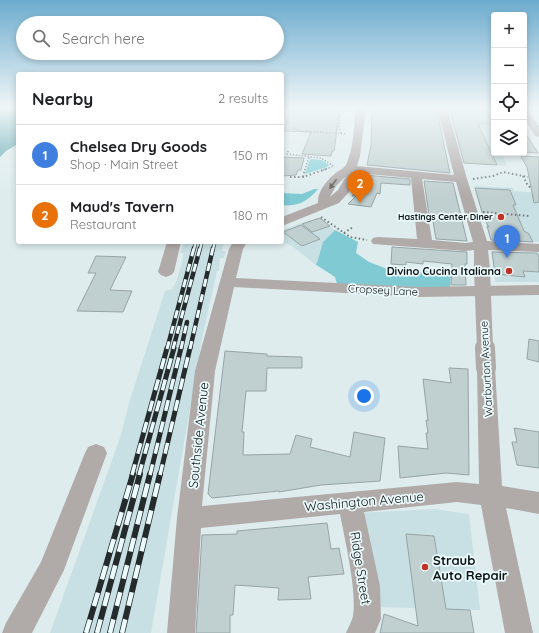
<!DOCTYPE html>
<meta charset="utf-8">
<style>
:root{--surface:#fff;--page:#f6f6f6;--text:#202124;--muted:#757577;--line:#e0e0e0;--accent:#bf3225}
body{margin:0;font-family:Quicksand,sans-serif;background:var(--page);color:var(--text)}
.controls{position:absolute;right:12px;top:12px;display:grid;overflow:hidden;border-radius:4px;box-shadow:0 2px 6px #0003}
.controls button{width:36px;height:36px;display:grid;place-items:center;padding:0;border:0;border-bottom:1px solid var(--line);background:var(--surface);color:var(--text);font:20px sans-serif}
.you{position:absolute;left:364px;top:396px;width:14px;height:14px;margin:-10px;border:3px solid #fff;border-radius:50%;background:#1a73e8;box-shadow:0 0 0 6px #1a73e833}
.badge{display:grid;place-items:center;width:26px;height:26px;border-radius:50%;background:var(--accent);color:#fff;font-size:13px;font-weight:700}
.pin{position:absolute;translate:-50% -33px;filter:drop-shadow(0 1px 2px #0008)}
.pin::after{content:'';position:absolute;top:21px;width:14px;height:12px;background:inherit;clip-path:polygon(0 0,100% 0,50% 100%)}
.list{margin:0;padding:0;list-style:none}
h2{display:flex;justify-content:space-between;align-items:center;height:52px;margin:0;padding:0 16px;font-size:17px}
h2 small{font-size:13px;font-weight:400;color:var(--muted)}
.list li{display:grid;grid-template-columns:26px 1fr auto;gap:12px;align-items:center;box-sizing:border-box;height:60px;padding:0 16px;border-top:1px solid var(--line)}
.list b{display:block;font-size:15px;white-space:nowrap}
.list p{margin:0;font-size:13px;white-space:nowrap;color:var(--muted)}
.list em{font-size:13px;font-style:normal;color:var(--muted)}
.icon{flex:none;width:22px;height:22px;fill:none;stroke:currentColor;stroke-width:2;stroke-linecap:round;stroke-linejoin:round}
.map{position:relative;flex:none;width:539px;height:633px;overflow:hidden}
.search{position:absolute;background:var(--surface);box-shadow:0 2px 6px #0003;left:16px;top:16px;width:268px;height:44px;display:flex;align-items:center;gap:10px;box-sizing:border-box;padding:0 14px;border-radius:22px;color:var(--muted);font-size:15px}
.panel{position:absolute;background:var(--surface);box-shadow:0 2px 6px #0003;left:16px;top:72px;width:268px;height:172px;border-radius:4px}
.map>svg:first-child{display:block}
</style>
<div class="map">
<svg width="539" height="633" viewBox="0 0 539 633">
<rect width="100%" height="100%" fill="#deecee"/>
<path fill="#c8e0e3" d="M455,124L491,125L494,134V153H502L507,166L467,163Z
M474,186L513,188L514,191L539,193V242L491,239Z
M317,218L335,230L323,242L317,263L315,264L292,246L282,242V230Z
M184,242H224L222,251H226L224,258H220L219,271H217L202,339L151,633H50L121,435L129,403L165,291L172,289L176,282L183,259V253H180Z
M492,251L539,254V282H495Z
M434,509L469,514L480,610L377,607L356,513Z"/>
<path fill="#8bd2db" d="M310,159L322,160L329,165L327,167L305,174Z"/>
<path fill="#7fcad3" d="M314,189H318C308,201 298,207 282,205V193L302,194Z
M335,230L358,242L356,253L369,262L390,270L451,272L450,290L337,284L335,277L315,264L317,263L323,242Z"/>
<path fill="#55a1aa" d="M0,107H18V144L6,151L0,157Z"/>
<path fill="#c0cfd0" stroke="#96a4a6" d="M294,107L340,108L334,151H332L331,156L302,154L311,132L284,131L291,108Z
M372,107H436L450,173L367,165L371,145Z
M449,107H473L474,109H485L493,124H478L497,165L464,163Z
M524,131L538,153L524,152Z
M522,156L539,157V202L534,203L527,167L521,157Z
M282,157L304,158L301,170H298L296,175L282,176Z
M364,175L410,179V185L381,183L380,194L377,193L371,207L348,204L356,196H352L363,179Z
M424,181L453,183L467,241L436,239L433,221H430Z
M475,188L510,190L516,205H513L524,231L529,234L533,242L491,240L487,226L489,227L484,219Z
M320,218L330,226L312,232L302,224Z
M301,225L320,239L302,246L283,232Z
M392,247L467,252V264H465L466,285H451L452,264L423,261V264L406,262V265L391,264Z
M492,252L537,253L539,257V272L523,271L525,277L495,274Z
M96,256L126,257L110,290L132,291L123,312L77,311L96,273H88Z
M529,339L539,341V362L527,359Z
M225,351L267,354V356L302,357V368H267L266,391H246L242,432H244L243,455L290,454L296,435L312,439L310,447L350,457L354,432L385,438L380,481L321,485L279,492V491L212,498L208,494Z
M449,368L468,369L469,475L446,473L400,478L398,446L428,449L426,433H428L426,420L428,421L423,379L451,383Z
M514,428L539,432V468L517,465L512,442H517Z
M327,523L331,549L339,548L344,574L308,577L311,599L278,600L279,588L235,585L233,615H230V633H196L202,535L237,534V531Z
M406,534L434,536L446,609L470,610L474,633H380L384,614L418,626Z"/>
<g fill="none" stroke-linecap="round" stroke-linejoin="round">
<path stroke="#717a7c" stroke-width="1.5" stroke-dasharray="1 2" stroke-linecap="butt" d="M294,128L300,131L347,134
M341,133C337,123 339,111 350,108
M288,151L287,154L321,158L335,167
M305,170L309,157
M323,170L332,167"/>
<path stroke="#717a7c" stroke-width="2" stroke-dasharray="1.5 2.5" stroke-linecap="butt" d="M523,176L528,186L532,188
M290,177H303L326,169
M303,177L305,169
M473,179L493,176L503,172L528,177
M483,212L529,216
M321,217L350,237L367,240
M344,233L353,227"/>
<path fill="#b0aaa9" fill-rule="evenodd" d="M356,107H366L360,156L357,166L454,175L437,107H447L467,179L487,241L539,244V252L488,250L490,269L487,272L482,274L477,272L474,269V250L465,251L373,244L371,241L373,238L378,237L417,239L411,178L358,173L349,192L339,203L282,226V217L318,203C317,191 328,179 337,172C340,170 344,168 346,165C354,148 354,125 356,107ZM346,176L338,190L330,197L336,186ZM422,179L456,182L473,242L465,243L432,240Z
M524,107L527,108L539,126V137L535,136L524,118Z
M167,242H181L174,272L171,275L166,277L161,275L158,272Z
M233,242H247L243,249L236,278L419,287L539,285V295L419,297L234,287L215,371L202,506L457,482L479,484L477,368L479,363L486,361L493,363L495,368L502,486L539,492V514L506,508L533,633H505L481,505L457,502L364,512L380,586L381,619L375,633H346C348,628 352,621 353,616C357,590 345,541 340,514L201,528L195,633H167L177,518L195,371L229,249Z
M96,444L104,447L107,453L64,570L32,633H2L6,623L41,562L85,453L88,447Z"/>
<g stroke="#252b2c" stroke-width="3.5">
<path id="rail-far3" d="M194,249L196,242
M200,249L202,242
M213,249L215,242"/>
</g>
<g stroke="#252b2c" stroke-width="4.5">
<path id="rail-far2" d="M167,349L194,248
M173,349L200,248
M181,349L187,322
M190,349L213,248"/>
</g>
<g stroke="#252b2c" stroke-width="5">
<path id="rail-far1" d="M132,475L167,348
M139,475L174,348
M150,475L181,348
M160,475L190,348"/>
</g>
<g stroke="#252b2c" stroke-width="6">
<path id="rail" d="M86,633L133,474
M97,633L140,474
M110,633L150,474
M122,633L160,474"/>
</g>
<use href="#rail-far3" stroke="#ebfafc" stroke-width="2.5" stroke-dasharray="7" stroke-linecap="butt"/>
<use href="#rail-far2" stroke="#ebfafc" stroke-width="3" stroke-dasharray="8" stroke-linecap="butt"/>
<use href="#rail-far1" stroke="#ebfafc" stroke-width="3.5" stroke-dasharray="11" stroke-linecap="butt"/>
<use href="#rail" stroke="#ebfafc" stroke-width="4.5" stroke-dasharray="14" stroke-linecap="butt"/>
<path stroke="#b0aaa9" stroke-width="16" d="M482,269L485,349"/>
<path stroke="#b0aaa9" stroke-width="20" d="M485,348L486,368"/>
</g>
<defs><path id="oneway-solid" d="M-6-.8H1V-3.2L6.5 0L1 3.2V.8H-6Z"/></defs>
<use fill="#5e5e5e" href="#oneway-solid" transform="translate(333 184) rotate(127)"/>
<linearGradient id="sky" x2="0" y2="1"><stop stop-color="#6daccf"/><stop offset="0.55" stop-color="#f0f6f7"/><stop offset="1" stop-color="#f0f6f7" stop-opacity="0"/></linearGradient>
<rect width="539" height="196" fill="url(#sky)"/>
<g fill="#bf3225" stroke="#ebfafc" stroke-width="1.5">
<circle cx="501" cy="217" r="4"/>
<circle cx="509" cy="271" r="4"/>
<circle cx="425" cy="567" r="4"/>
</g>
<g text-anchor="middle" stroke-width="3.5" stroke-linejoin="round" paint-order="stroke">
<g font-size="9" font-weight="bold" fill="#0d1213" stroke="#ebfafc" text-anchor="end">
<text x="493" y="220">Hastings Center Diner</text>
</g>
<g font-size="11" font-weight="bold" fill="#0d1213" stroke="#ebfafc" text-anchor="end">
<text x="501" y="275">Divino Cucina Italiana</text>
</g>
<g font-size="11" fill="#0d1213" stroke="#ebfafc">
<text transform="translate(383 290) rotate(3)" y="4">Cropsey Lane</text>
<text transform="translate(486 369) rotate(-93)" y="4">Warburton Avenue</text>
</g>
<g font-size="13" fill="#0d1213" stroke="#ebfafc">
<text transform="translate(198 435) rotate(-84)" y="5">Southside Avenue</text>
<text transform="translate(364 501) rotate(-5)" y="5">Washington Avenue</text>
<text transform="translate(361 568) rotate(81)" y="5">Ridge Street</text>
</g>
<g font-size="13" font-weight="bold" fill="#0d1213" stroke="#ebfafc" text-anchor="start">
<text x="433" y="565">Straub<tspan x="433" dy="15">Auto Repair</tspan></text>
</g>
</g>
</svg>
<div class="controls">
<button>+</button>
<button>−</button>
<button><svg class="icon" aria-label="locate" viewBox="0 0 24 24"><circle cx="12" cy="12" r="6"/><path d="M12 2v4M12 18v4M2 12h4M18 12h4"/></svg></button>
<button><svg class="icon" aria-label="layers" viewBox="0 0 24 24"><path d="M12 4l9 5-9 5-9-5zM3 14l9 5 9-5"/></svg></button>
</div>
<div class="you"></div>
<div class="pin badge" style="left:507px;top:258px;background:#3f7fe0">1</div>
<div class="pin badge" style="left:360px;top:203px;background:#e8710a">2</div>
<div class="search"><svg class="icon" aria-label="search" viewBox="0 0 24 24"><circle cx="10" cy="10" r="6"/><path d="M15 15l6 6"/></svg>Search here</div>
<section class="panel">
<h2>Nearby<small>2 results</small></h2>
<ul class="list">
<li><span class="badge" style="background:#3f7fe0">1</span><div><b>Chelsea Dry Goods</b><p>Shop · Main Street</p></div><em>150 m</em></li>
<li><span class="badge" style="background:#e8710a">2</span><div><b>Maud's Tavern</b><p>Restaurant</p></div><em>180 m</em></li>
</ul>
</section>
</div>
